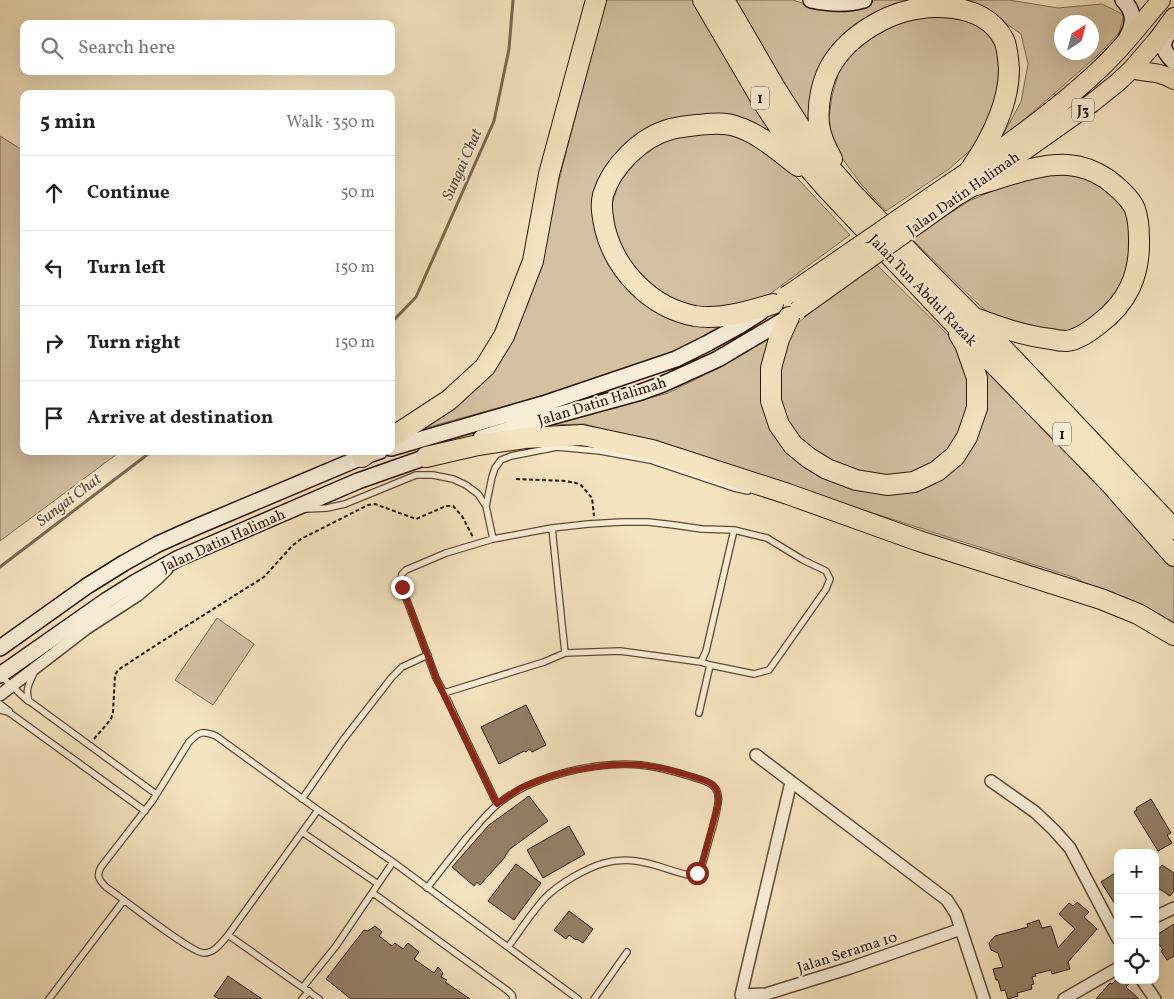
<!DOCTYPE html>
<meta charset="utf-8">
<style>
:root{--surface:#fff;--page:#f2f2f2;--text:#222;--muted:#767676;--line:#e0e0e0}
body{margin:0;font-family:Vollkorn,serif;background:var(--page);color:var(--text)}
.controls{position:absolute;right:15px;bottom:15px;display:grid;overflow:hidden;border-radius:10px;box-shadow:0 5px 20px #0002}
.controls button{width:45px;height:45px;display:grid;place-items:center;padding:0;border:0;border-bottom:1px solid var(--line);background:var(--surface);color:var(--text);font:25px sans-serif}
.compass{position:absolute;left:1054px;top:15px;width:45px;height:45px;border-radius:50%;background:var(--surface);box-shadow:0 5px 20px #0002;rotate:36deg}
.stop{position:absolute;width:15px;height:15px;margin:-11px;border:4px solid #8f2418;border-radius:50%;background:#fff}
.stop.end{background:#8f2418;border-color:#fff;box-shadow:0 1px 5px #0008}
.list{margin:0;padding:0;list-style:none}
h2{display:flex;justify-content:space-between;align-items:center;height:65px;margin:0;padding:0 20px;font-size:21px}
h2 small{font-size:16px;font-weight:400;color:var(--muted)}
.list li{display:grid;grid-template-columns:32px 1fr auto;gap:15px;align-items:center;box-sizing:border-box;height:75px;padding:0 20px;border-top:1px solid var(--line)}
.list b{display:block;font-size:19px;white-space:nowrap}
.list em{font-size:16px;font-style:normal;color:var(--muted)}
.icon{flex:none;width:28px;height:28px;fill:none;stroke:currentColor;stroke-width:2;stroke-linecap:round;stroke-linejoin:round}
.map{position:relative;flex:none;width:1174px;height:999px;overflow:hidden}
.search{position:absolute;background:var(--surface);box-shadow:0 5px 20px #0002;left:20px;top:20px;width:375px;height:55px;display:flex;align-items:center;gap:12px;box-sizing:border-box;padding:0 18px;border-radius:10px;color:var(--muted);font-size:19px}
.panel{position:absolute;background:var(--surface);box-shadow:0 5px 20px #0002;left:20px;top:90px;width:375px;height:365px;border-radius:10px}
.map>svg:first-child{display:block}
</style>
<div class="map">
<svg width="1174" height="999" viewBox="0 0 1174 999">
<rect width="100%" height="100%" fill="#f5e4c0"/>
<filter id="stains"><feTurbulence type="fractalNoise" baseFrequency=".004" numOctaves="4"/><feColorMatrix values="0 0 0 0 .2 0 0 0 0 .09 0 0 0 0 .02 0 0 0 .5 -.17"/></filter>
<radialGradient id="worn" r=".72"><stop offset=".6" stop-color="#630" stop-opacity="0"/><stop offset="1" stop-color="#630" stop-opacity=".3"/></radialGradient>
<path fill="#d3c1a1" stroke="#806b54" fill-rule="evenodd" d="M606,0H696L780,141L675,118L638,133L612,160L597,230L661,310L748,313L689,346L634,368L584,384L404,434L444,406L524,300L560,176Z
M731,0H793L814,7L860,4L877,0H1009L1058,8L1102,4L1124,15L1119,33L1098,55L999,142L1021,102L1028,64L1021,34L986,9L932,3L840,47L815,136ZM1062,22H1092V52H1062Z
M943,16L965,20L981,26L990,34L1001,56L1002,71L994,118L974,147L949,169L886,211L861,184L833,146L829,118L832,96L840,68L853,50L882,29L913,19Z
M720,131L738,137L759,145L787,167L850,235L763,299L712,311L680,305L650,291L625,262L612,230V203L619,183L632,166L645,152L663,141L681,132Z
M0,136L24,151V451H121L0,541Z
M1065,173L1100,183L1125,207L1138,257L1121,306L1073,331H1044L999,321L978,304L911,238L969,201L1020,179Z
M877,265L951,338L967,367L971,394L955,446L930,467L904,479H876L815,458L778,409L774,386L788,332L820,304Z
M775,331L777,435L865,489L962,456L977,353L1174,565V635L1076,578L729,467L585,424L545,425L668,393L716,369Z
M217,618L254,644L213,705L175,680Z"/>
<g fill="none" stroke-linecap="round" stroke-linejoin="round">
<path stroke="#7c6750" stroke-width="3" d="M391,323L416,297L494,121L509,49L513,0
M0,567L152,451"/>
</g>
<path fill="#958167" stroke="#2d1507" d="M526,705L546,745L532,752L529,749L526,752L524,751L499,764L481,727Z
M529,796L548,821L510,849L505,856H506L480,885L477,882L474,886L452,867L489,825Z
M1151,799L1171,833L1167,835L1172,843L1158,851L1134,812L1137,810L1136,808Z
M569,826L585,854L543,878L527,850Z
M516,864L541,883L514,920L488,901Z
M1162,865L1174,873V891L1170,896L1155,886V874Z
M1118,871V909L1101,882Z
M1077,902L1089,912L1084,917L1097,929L1068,962L1070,969L1052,974L1051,970L1035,974L1036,976L1032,977L1034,984L1031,985L1032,989L1017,993L1018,996L1008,999L1005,990L1001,991L998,980H996L993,969L1003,967L998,953L991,950L989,943L995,936L1028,927L1027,924L1039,920L1042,928L1051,926L1058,948L1075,929L1059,914L1069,903L1073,906Z
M569,911L593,929L583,943L577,939L576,940L569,935L566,939L554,930Z
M1174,924V956L1167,960L1161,951L1163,950L1155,938V936Z
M375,926L382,932L379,936L392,946L395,943L403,949L408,943L419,952L414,959L434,973L438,967L443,973L441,977L447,980L445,982L470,999H351L326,979L364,930L368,931Z
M228,976L262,999H219L214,996Z
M1116,980H1132L1126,987L1139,999H1096L1110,983L1112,984Z"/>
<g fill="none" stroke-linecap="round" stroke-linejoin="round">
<g stroke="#5f4935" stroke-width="8">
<path id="lane" d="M486,506L492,477L495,468L501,460L511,456L557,447L600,451L650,460L734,488L748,491
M307,509L327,508L345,504L416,475H433L453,479L466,485L478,494L486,506L493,539
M552,528L565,653
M701,662L706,651L734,530
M34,673C29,683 25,690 29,701L156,794
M0,675L28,701
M444,693L544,662L565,653L620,651L701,662L710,665L754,674L769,670L826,589L830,579L826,571L803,560L767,538L734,530L702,529L674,525L648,522H622L588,524L552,528L493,539L446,553L406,570L402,574L400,582L436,678L444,693L497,804
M0,704L9,711
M0,710L8,712L14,716L145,811
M699,713L710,665
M302,799L343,740L392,677L402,667L428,655
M318,810L228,935C222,942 215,953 204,953C192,954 121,897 106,887C99,880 96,876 101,867L153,800L189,742C199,732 202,730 216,736L318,810L393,862L578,999
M302,832L378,884
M427,888C440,871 454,854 467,837C477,826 486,814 498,804C532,775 598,761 641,765C658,767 673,771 689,776C705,781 721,783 718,803C716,818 711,833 707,847C705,854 704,862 700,869C697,874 694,875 688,875C670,871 654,863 636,861C611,858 594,865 573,877C563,883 553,889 545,898C531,913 520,931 508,947
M373,893L508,991L512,995L513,999
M228,935L319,999
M303,987L336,946L393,862
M49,999L124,900
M302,999L309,991
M594,999L627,952"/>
</g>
<g stroke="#5f4935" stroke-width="14">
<path id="street" d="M0,695L87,628L138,595L157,579L167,569
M756,755L947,900L956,914L984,999
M991,781L1035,812L1054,830L1070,848L1118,939
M791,782L741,995L766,994L850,968L961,929
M1155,917L1174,908
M1142,980L1155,999
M1064,999L1118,968"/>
</g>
<g stroke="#2d1507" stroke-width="18">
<path id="secondary" d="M811,0C829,4 846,5 864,0
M1123,0C1136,13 1134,25 1126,39
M1172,30C1159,43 1162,50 1174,62
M481,438L550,417L641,392L663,384L718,359L789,317
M391,448L543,404L676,359L708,343L739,326L761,312
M0,648L87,586L124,563L158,544L196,527L362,457L380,451
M0,675L107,600L134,583L177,559L358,481L435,454"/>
</g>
<g stroke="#2d1507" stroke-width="20">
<path id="primary" d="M1132,69C1148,74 1157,70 1174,80
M952,182C1005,147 1057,110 1103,66C1124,46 1142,22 1161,0
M957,196L976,185L1092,103L1117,83L1132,69L1157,40L1174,17"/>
</g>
<g stroke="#2d1507" stroke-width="22">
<path id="highway" d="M703,0L761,99L791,145L807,166L827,189L946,315L1109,482L1174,556
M724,0L777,91L816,152L853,194L934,278L974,318L1174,529
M832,159C826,148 820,136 819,124C817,103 822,79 833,62C846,42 867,27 889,17C923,2 984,0 1004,40C1008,49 1008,60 1009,69C1009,106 990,141 970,170
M976,185C1005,177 1039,163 1068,165C1082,166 1095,171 1107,179C1116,186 1130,197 1135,209C1138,218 1139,230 1139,239C1140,275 1128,302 1099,324C1090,331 1078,340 1066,341C1061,341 1055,340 1051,339C1025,336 1002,328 978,319
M773,304C749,311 721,320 695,316C652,308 616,272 605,229C603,218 600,207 603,195C612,166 641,137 671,129C679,127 688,126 697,125C709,124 723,122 735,126C759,133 778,151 798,166
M789,317L779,339L771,368V401L779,425L793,445L809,458L827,469L856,480L887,485L914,482L937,471L955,456L967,437L977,408V378L965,344L959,334
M391,438L449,400L485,367L504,336L533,261L549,174L596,0
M362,457L370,451
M426,457L478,445L525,438L582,435L652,450L788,494L919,541L1101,599L1138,614L1174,635"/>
</g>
<path stroke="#2d1507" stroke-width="2" stroke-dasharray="4 2.5" stroke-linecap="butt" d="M516,479L566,481L580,484L592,498L594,516
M94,739L111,719L113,712L115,675L118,670L153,647L264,577L292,546L301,539L368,505L375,504L416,519L446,506H453L462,516L473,537"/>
<use href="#lane" stroke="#f8edd6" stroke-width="5.5"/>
<use href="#street" stroke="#f8edd6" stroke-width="11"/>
<use href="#secondary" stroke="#f8edd6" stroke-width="15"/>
<use href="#primary" stroke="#f5e4c0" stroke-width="18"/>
<use href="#highway" stroke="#f5e4c0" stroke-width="20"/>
<g stroke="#2d1507" stroke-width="20" stroke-linecap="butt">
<path id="primary-bridge" d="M786,296L952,182
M799,309L957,196"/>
</g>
<use href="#primary-bridge" stroke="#f5e4c0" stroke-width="18"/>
</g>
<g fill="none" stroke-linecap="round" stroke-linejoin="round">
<path stroke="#8f2418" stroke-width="6" d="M402,587L436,678L497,804C506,798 514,792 523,787C562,769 618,759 661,768C671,770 681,773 691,776C709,782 720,782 718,805L702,864L700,869L697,873"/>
</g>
<g text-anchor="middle" stroke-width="4" stroke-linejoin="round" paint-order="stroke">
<g fill="#f8edd6" stroke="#6a5645" stroke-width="1">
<rect x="751" y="86.5" width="18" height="23" rx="4"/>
<rect x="1072" y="98.5" width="22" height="23" rx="4"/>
<rect x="1053" y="422.5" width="18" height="23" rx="4"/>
</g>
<g font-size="14" font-weight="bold" fill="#2d1507">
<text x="760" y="103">1</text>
<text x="1083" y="115">J3</text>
<text x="1062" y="439">1</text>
</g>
<g font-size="15" fill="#2d1507" stroke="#f8edd6">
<text transform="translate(963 193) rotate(-35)" y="5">Jalan Datin Halimah</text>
<text transform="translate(923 290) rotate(46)" y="5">Jalan Tun Abdul Razak</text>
<text transform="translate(602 401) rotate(-17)" y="5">Jalan Datin Halimah</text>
<text transform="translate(223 540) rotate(-24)" y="5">Jalan Datin Halimah</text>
<text transform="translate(847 952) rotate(-18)" y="5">Jalan Serama 10</text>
</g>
<g font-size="16" font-style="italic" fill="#624c38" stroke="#f8edd6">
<text transform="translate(461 164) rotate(-66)" y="6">Sungai Chat</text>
<text transform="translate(68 499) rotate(-37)" y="6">Sungai Chat</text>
</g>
</g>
<rect width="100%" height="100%" filter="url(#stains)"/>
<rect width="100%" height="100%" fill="url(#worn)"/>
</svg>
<div class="controls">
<button>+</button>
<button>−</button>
<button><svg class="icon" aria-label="locate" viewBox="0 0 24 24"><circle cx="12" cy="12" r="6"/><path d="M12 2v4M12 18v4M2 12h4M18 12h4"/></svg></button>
</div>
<svg class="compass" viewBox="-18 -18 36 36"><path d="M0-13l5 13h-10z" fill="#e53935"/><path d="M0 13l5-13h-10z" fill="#767676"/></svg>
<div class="stop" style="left:697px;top:873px"></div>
<div class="stop end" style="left:402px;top:587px"></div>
<div class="search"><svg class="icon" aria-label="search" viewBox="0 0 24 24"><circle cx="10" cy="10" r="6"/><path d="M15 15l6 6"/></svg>Search here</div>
<section class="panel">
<h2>5 min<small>Walk · 350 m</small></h2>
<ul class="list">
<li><svg class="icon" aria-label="ahead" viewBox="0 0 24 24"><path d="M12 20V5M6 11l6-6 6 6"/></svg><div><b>Continue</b></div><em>50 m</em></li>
<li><svg class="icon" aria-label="left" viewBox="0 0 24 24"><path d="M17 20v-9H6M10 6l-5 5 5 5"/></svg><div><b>Turn left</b></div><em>150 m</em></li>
<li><svg class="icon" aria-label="right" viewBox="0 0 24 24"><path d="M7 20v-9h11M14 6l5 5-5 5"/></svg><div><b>Turn right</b></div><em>150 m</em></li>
<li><svg class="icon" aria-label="arrive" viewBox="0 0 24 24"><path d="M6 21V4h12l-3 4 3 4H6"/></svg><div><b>Arrive at destination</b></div></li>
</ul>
</section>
</div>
